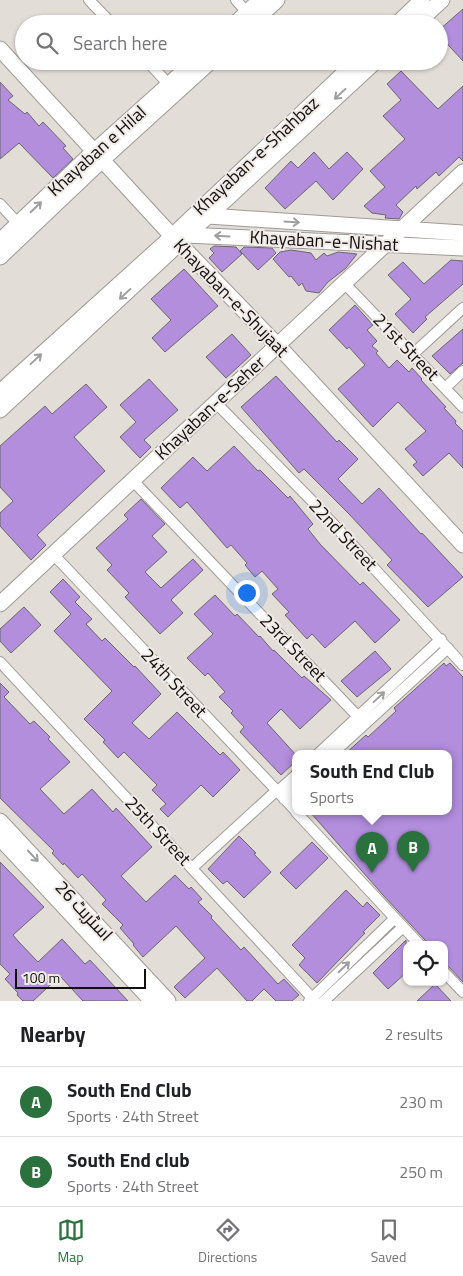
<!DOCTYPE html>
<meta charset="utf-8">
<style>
:root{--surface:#fff;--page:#f2f2f2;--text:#202124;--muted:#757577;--line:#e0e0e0;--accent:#2a713d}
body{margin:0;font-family:"Titillium Web",Cairo,sans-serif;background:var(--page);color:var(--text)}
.controls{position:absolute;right:15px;bottom:15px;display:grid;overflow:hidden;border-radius:10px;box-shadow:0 1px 4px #0004}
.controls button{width:45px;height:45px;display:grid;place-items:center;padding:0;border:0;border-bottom:1px solid var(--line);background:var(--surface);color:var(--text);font:25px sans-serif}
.scale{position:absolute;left:15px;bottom:12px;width:131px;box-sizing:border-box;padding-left:5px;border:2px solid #110f0e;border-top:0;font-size:14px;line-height:18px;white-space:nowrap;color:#110f0e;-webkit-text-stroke:4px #f0eae6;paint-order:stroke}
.you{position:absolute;left:246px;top:592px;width:18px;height:18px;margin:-12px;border:4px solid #fff;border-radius:50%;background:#1a73e8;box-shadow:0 0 0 8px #1a73e833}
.badge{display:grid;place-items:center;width:32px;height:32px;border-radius:50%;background:var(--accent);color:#fff;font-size:16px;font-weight:700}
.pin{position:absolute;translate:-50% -41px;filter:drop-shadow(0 1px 2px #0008)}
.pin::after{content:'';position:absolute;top:26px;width:18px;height:15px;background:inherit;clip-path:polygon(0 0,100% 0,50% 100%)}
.popup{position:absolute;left:292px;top:750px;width:160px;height:65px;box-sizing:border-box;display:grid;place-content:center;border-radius:10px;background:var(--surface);filter:drop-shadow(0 1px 4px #0005);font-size:16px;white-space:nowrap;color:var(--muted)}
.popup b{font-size:19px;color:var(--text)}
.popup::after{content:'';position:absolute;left:50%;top:100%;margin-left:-10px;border:10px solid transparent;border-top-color:var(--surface)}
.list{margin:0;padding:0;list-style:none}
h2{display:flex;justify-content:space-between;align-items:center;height:65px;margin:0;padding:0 20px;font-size:21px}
h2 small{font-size:16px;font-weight:400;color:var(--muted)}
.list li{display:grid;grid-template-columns:32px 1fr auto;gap:15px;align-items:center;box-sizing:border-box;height:70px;padding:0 20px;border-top:1px solid var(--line)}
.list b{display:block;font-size:19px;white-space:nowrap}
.list p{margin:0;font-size:16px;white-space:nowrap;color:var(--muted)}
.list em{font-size:16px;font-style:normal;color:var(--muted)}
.icon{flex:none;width:28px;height:28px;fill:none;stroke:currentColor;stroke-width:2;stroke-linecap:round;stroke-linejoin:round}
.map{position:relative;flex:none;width:463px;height:1001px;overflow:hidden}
.search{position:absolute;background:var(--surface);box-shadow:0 1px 4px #0004;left:15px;right:15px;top:15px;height:55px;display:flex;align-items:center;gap:12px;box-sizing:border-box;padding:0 18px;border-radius:28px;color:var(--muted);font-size:19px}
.sheet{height:205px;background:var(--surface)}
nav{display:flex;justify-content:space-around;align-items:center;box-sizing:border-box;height:70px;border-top:1px solid var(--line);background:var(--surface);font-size:14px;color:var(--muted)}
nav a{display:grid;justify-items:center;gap:2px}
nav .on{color:var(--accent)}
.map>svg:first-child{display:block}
</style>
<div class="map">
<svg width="463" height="1001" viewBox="0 0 463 1001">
<rect width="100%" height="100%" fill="#e3ddd8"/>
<path fill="#b28edd" stroke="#69676c" d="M463,9V61L439,35V30Z
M401,71L438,109L463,86V161L459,157L439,176L436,172L417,189L416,186L396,205L403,212L399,219L385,218L386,215L372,213L364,206L385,187L370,171L405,139L383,116L401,100L387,84Z
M0,82L13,96L8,100L25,114L27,112L39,126L43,122L66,146L63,148L73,159L53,178L19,143L0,159Z
M314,152L329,169L347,152L363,169L333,200L316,181L285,209L265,188L291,161L298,168Z
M214,246L236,247L242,254L222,272L209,258L214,253L210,249Z
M244,247L272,248L276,253L258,270L240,251Z
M291,250L311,253L316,260L324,253L327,256L338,252L357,254L346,268L328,282L319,293L306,291L302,283L299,286L291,276L289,277L273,259L280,252Z
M451,260L463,261V284L425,317L427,319L413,333L395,314L411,299L388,275L403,262L424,284Z
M184,269L218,306L165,352L152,338L171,320L151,299Z
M355,305L373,325L367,330L377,341L372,346L378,351L376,353L389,368L397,360L409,372L412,368L422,379L421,380L446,407L444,408L456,421L455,423L463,431V468L449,453L423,476L413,465L417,462L405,449L426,431L398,402L373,427L338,389L365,365L349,347L347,349L329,330Z
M463,329V363L450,374L432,356Z
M232,334L251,355L226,378L206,357Z
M276,376L337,442L339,440L358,459L338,479L362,504L379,488L421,534L422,533L463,577L428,607L387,565L392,560L349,514L304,469L299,473L241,407Z
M149,379L178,410L144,440L151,447L140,458L120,437L136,422L120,405Z
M86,384L107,407L74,437L105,471L37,535L46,545L31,560L0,526V513L13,501L0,487V446L45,406L52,414Z
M234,446L258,471L260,470L288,498L290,496L313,524L308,529L320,544L360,585L363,582L400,620L375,643L355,621L325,648L312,634L307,639L285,615L289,612L272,594L278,589L262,571L255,577L245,565L247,563L231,545L227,548L187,502L180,508L161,488L193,457L207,471Z
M141,499L165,524L152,536L167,552L145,572L161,588L193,559L203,570L171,600L183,613L160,634L125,597L129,593L107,570L112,565L96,548L128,519L124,515Z
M63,579L80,597L75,602L92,619L86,624L102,641L105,638L134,667L135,666L161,694L132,723L149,739L177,712L220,755L223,752L240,770L213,797L201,785L168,817L160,809L166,804L152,790L157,785L124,752L118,758L103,742L105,740L84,719L112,691L54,631L71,614L50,592Z
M215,595L235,616L237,614L259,637L260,636L273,651L274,650L302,678L304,676L331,700L300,729L281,709L267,723L296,755V761L281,775L240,732L244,727L231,713L233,711L219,697L225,692L208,673L205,676L187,658L213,634L194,614Z
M24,607L41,625L11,653L0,641V629Z
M375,651L391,669L357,697L341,681Z
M444,663L446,666L450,663L463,677V982L449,967L444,965V945H427L425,940L383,895L310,812H448V754H345L366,735L368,737L396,711L394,708Z
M0,683L9,692L4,697L30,724L34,721L50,737L48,739L70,762L40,789L64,814L92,789L113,812L116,808L152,847L121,876L123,878L146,902L175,875L189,889L191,887L202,899L198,902L212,916L211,918L241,950L244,947L278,984L284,979L299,995L292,1001H276L264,989L252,1001H247L217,968L185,998L174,987L205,958L176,926L143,957L133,945L134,944L120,928L123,925L102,904L106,900L82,874L78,878L64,863L63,865L52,853L54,851L0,798Z
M239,836L256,853L254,854L271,872L244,898L227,881L223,884L208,869Z
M312,842L328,858L296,889L280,873Z
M0,862L44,907L13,935L18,941L38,962L62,939L85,964L90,960L128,1001H83L60,976L33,1001H23L17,995L18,993L5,979L10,974L0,964Z
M346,890L363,907L367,902L380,915L363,932L365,933L317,983L299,965L305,958L292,945Z
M406,940L407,972L388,989L373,973Z
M435,984L451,1001H417Z"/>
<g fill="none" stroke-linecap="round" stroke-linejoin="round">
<g stroke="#a09a96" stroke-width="12">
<path id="street" d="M89,0L112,24
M236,0L250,16
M147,61L173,89
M0,204L22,228
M349,288L463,407
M413,354L463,308
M445,388L463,371
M220,407L313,502L463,665
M137,485L365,724
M53,554L296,811
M0,662L315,1001
M318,754L441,639
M332,754L448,648
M277,792L296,775
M284,799L296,788
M296,812L420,945
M192,868L276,791
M444,972L463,992
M309,1001L395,918
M324,1001L403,927"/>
</g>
<g stroke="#a09a96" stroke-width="17">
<path id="secondary" d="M235,24L260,0
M251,24L277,0
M397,24L422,0
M416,24L442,0
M0,49L172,236L282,350L463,545
M208,216L463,233
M186,235L463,248
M0,241L88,157L195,61
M0,257L102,160L211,61
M0,392L166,242L357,61
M0,410L173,249L186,235L208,216L376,61
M0,604L463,172
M0,821L168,1001
M0,838L152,1001"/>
</g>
<use href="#street" stroke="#fff" stroke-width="10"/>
<use href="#secondary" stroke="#fff" stroke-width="15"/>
</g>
<defs><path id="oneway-shaft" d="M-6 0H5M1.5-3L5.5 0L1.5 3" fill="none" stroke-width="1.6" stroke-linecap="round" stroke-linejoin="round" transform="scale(1.25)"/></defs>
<g stroke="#a09f9f">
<use href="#oneway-shaft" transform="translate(340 94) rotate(137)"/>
<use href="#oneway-shaft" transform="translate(36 207) rotate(-44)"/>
<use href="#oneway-shaft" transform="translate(292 222) rotate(4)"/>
<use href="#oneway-shaft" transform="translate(222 236) rotate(-177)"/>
<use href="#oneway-shaft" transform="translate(125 294) rotate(137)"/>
<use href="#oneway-shaft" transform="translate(36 359) rotate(-43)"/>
<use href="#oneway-shaft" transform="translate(379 697) rotate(-43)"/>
<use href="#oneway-shaft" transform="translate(33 856) rotate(47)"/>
<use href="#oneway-shaft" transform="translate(344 967) rotate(-44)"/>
</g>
<g text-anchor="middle" stroke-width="4" stroke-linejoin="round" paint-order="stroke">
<g font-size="18" fill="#110f0e" stroke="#f0eae6">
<text transform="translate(97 151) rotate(-42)" y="6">Khayaban e Hilal</text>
<text transform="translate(256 156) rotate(-43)" y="6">Khayaban-e-Shahbaz</text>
<text transform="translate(324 241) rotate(3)" y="6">Khayaban-e-Nishat</text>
<text transform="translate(231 298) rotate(46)" y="6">Khayaban-e-Shujaat</text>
<text transform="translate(406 347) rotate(46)" y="6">21st Street</text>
<text transform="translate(210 408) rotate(-43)" y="6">Khayaban-e-Seher</text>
<text transform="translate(343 535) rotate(47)" y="6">22nd Street</text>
<text transform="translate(293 648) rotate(46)" y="6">23rd Street</text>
<text transform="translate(174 683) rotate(47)" y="6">24th Street</text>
<text transform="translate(158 831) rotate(47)" y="6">25th Street</text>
<text transform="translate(84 911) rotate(47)" y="6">اسٹریٹ 26</text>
</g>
</g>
</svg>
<div class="controls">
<button><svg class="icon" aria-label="locate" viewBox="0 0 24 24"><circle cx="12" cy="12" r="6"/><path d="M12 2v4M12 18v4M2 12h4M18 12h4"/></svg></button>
</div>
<div class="scale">100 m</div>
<div class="you"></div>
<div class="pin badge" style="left:372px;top:873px">A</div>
<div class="popup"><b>South End Club</b>Sports</div>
<div class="pin badge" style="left:413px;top:872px">B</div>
<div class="search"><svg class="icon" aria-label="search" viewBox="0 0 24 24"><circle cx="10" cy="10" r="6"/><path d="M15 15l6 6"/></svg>Search here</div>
</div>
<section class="sheet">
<h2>Nearby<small>2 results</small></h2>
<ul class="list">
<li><span class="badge">A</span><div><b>South End Club</b><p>Sports · 24th Street</p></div><em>230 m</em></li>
<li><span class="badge">B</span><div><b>South End club</b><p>Sports · 24th Street</p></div><em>250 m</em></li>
</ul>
</section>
<nav>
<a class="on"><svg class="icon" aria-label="map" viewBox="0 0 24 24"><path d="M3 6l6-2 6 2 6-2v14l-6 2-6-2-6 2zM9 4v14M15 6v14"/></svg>Map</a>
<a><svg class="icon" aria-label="directions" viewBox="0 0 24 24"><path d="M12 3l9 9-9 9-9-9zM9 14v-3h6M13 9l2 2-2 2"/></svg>Directions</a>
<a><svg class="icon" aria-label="saved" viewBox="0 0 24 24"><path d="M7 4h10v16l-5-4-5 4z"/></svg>Saved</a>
</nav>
